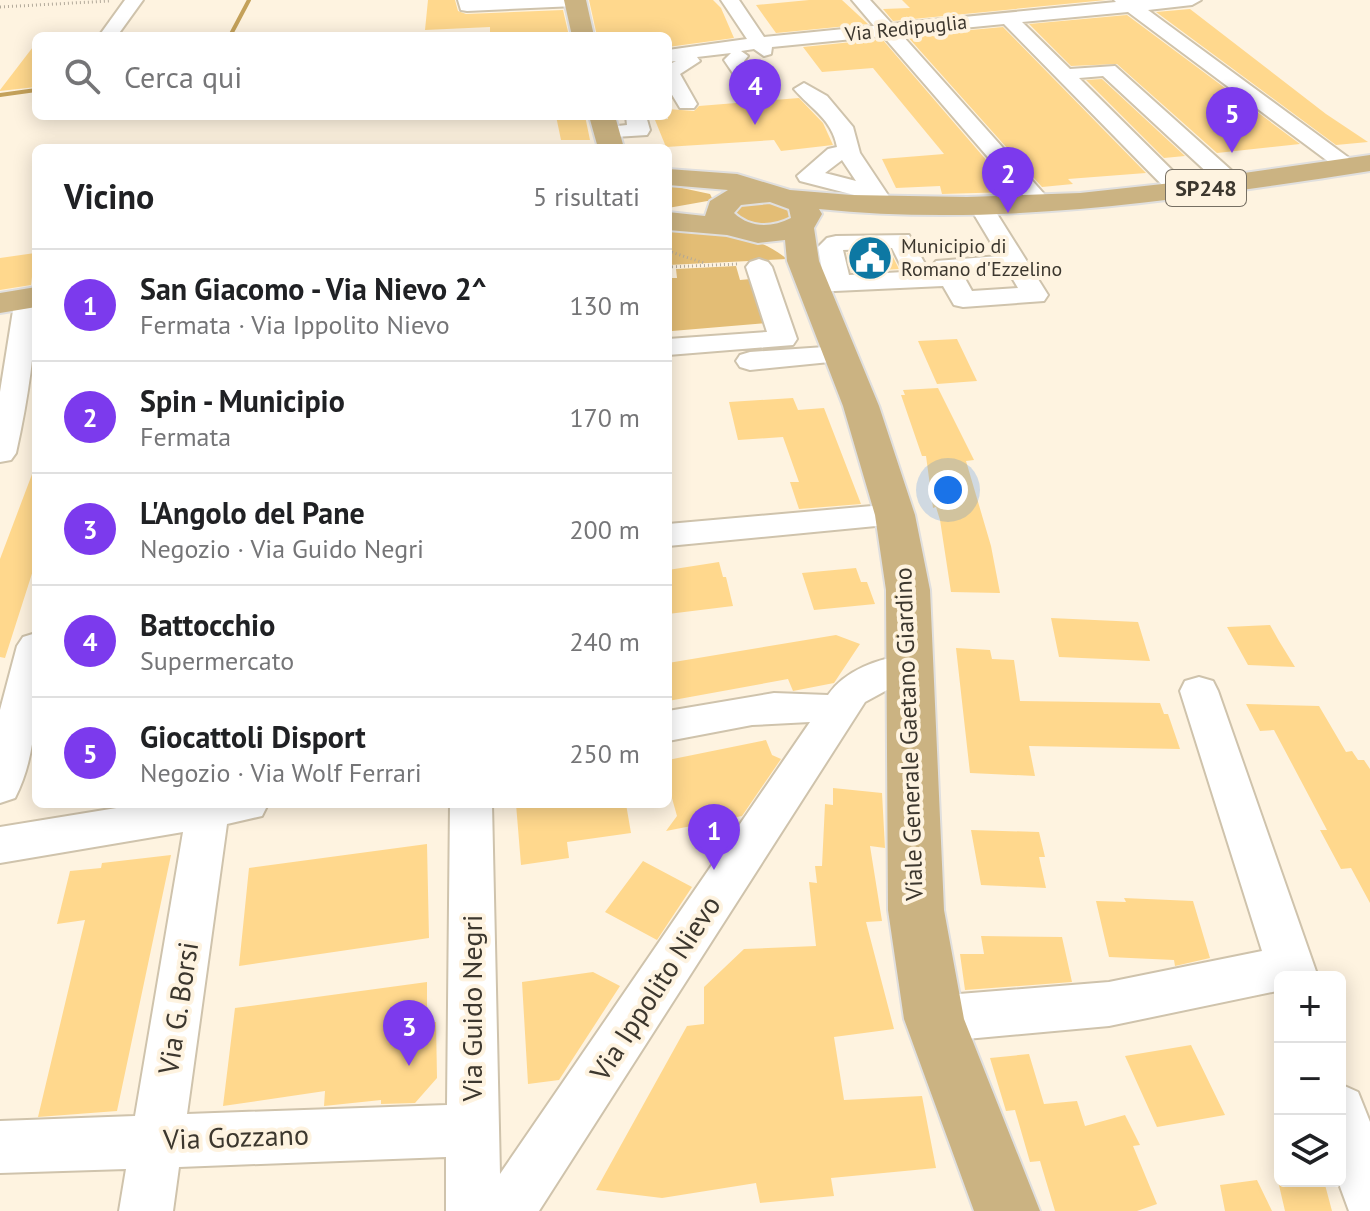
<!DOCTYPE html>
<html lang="it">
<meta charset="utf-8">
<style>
:root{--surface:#fff;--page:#f6f6f6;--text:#202124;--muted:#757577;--line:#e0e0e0;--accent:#7c3aed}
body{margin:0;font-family:"PT Sans",sans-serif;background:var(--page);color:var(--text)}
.controls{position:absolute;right:24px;bottom:24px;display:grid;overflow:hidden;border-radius:12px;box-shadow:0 4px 20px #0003}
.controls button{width:72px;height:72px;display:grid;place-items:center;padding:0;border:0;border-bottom:2px solid var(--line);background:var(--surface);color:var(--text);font:40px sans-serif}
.you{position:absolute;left:948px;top:490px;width:28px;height:28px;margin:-20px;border:6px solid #fff;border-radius:50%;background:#1a73e8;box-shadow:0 0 0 12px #1a73e833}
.badge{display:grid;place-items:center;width:52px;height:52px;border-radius:50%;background:var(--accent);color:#fff;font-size:26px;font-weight:700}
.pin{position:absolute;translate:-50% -66px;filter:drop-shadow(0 2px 4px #0008)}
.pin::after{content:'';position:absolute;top:42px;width:28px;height:24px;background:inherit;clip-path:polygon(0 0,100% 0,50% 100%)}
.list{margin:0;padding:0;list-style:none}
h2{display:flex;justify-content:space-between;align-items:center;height:104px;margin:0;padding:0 32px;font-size:34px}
h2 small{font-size:26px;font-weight:400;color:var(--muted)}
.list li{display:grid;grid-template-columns:52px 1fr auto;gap:24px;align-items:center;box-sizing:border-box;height:112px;padding:0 32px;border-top:2px solid var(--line)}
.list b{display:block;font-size:30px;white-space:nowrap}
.list p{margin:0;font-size:26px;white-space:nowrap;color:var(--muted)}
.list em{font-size:26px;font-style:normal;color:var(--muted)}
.icon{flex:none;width:44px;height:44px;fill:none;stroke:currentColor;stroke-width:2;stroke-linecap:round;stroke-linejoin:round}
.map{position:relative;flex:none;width:1370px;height:1211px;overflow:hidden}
.search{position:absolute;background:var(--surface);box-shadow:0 4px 20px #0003;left:32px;top:32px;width:640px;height:88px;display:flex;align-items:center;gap:20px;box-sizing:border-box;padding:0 28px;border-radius:12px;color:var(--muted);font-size:30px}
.panel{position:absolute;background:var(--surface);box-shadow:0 4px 20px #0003;left:32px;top:144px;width:640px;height:664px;border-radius:12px}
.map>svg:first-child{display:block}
</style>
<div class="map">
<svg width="1370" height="1211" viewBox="0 0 1370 1211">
<rect width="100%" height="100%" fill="#fef3e0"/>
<path fill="#e3bd75" d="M668,185L710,194L713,200L668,208Z
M765,199L788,206L793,215C776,233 754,225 735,216L733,212L740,204Z
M668,225C709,230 754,232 787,259L668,265Z
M736,266L740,280L751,279L766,323L672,331L668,308V278H677L676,269Z"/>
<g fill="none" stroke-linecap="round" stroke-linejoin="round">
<path stroke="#c4a15a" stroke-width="4" d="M230,36L249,0
M0,95L36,90"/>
</g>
<path fill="#ffd88d" d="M428,0H455L458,11L466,14L563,10L569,36H490V27L425,30Z
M589,0H713L721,8L734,38L668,47V36H597Z
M809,0H842L868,24L776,33L756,5Z
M902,0H1106L893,21L883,9L910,8Z
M1190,9L1326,114L1368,142L1336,145L1156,12Z
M1127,15L1300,144L1217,153L1117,64L1071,66L1029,24Z
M1003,27L1146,173L1068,179L1073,184L1042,187L907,36Z
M882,39L1012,190H1009L1011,192L942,194L940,186L896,188L882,159L944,154L873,68L822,72L803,47Z
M36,43V87L0,91V90Z
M1102,79L1185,156L1164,158L1086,80Z
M799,98L823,123L833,145L781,151L774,140L666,147L655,120L668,119V109L694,111L699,106Z
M556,116H585L590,140H561Z
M890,251L899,269L851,272L847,253Z
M35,253L31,285L0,290V258Z
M957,339L977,381L937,384L918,341Z
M938,388L974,460L966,461L991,546L1000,593L951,592L940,520L936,507L933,508L926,456H922L901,395H905L903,390Z
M793,398L798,410L824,408L861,504L799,509L790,482H799L783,437L738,440L729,402Z
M34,469L36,561L5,658L0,657V559Z
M719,562L723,577H726L733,606L668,614V570Z
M856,568L861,582H867L875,604L814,610L802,573Z
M1051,618L1138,622L1150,661L1059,657Z
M1270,625L1279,641L1295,667L1248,665L1227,627Z
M836,635L860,644L834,683L793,691L788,679L668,701V663Z
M956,648L990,650L992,659L1014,660L1020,701L1160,703L1164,714H1168L1180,749L1029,746L1035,776L970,773Z
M1246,704L1319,706L1346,752L1352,751L1358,760H1364L1370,769V903L1351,868L1341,869L1320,830H1327L1274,730L1260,731Z
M766,740L772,755L781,759L742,816L666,831L677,816L668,784V760Z
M833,788L882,793L885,848L870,846L882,921L866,922L894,1029L834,1037L844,1100L922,1096L936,1168L831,1178L834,1196L760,1203L756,1183L662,1198L596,1190L687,1026L704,1024V987L744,949L816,946L809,882L817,883L815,866H822L825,804L833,805Z
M516,804H626L631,833L567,842L569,858L521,865Z
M971,830L1039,832L1045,857H1039L1046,888L981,885Z
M427,844L429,938L239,966L249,868Z
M171,855L117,1111L38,1117L85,920L57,924L70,871L101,868L102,863Z
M643,861L692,887L657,940L605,912Z
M1124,898L1193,901L1210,958L1175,966L1174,960L1109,957L1096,901L1126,902Z
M981,936L1062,937L1072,982L965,990L960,954H984Z
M593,972L620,986L559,1080L528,1084L522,982Z
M427,982V1023L436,1022L437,1078L415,1103L381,1104V1100L324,1106L325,1091L223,1106L235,1008Z
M1191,1045L1225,1115L1157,1127L1125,1056Z
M1029,1054L1044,1104L1077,1101L1085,1126L1125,1115L1140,1145L1133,1146L1157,1204L1137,1211H1055L1040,1161L1030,1162L1015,1110L1006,1111L990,1058Z
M1257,1180L1272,1211H1225L1220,1185Z
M1278,1181H1324L1332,1211H1285Z"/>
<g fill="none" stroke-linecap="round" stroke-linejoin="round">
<g stroke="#cfc3ac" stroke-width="4">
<path id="minor" d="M125,0H143L117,36H99Z
M458,0H583L584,1L575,6L467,11L461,10Z
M721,0H739L764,37L874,26L852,0H870L892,24L1116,2L1114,0H1201L1192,5L1148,10L1360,166L1349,173L1341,171L1128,12L1022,22L1070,69L1115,66L1241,179L1245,184L1241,189H1225L1103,76L1079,78L1193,191L1189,196H1173L1004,24L901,34L1053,204L1049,209H1033L883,36L772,47L771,54L764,56L754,49L741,51L748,56L744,61L766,93L756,99L749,97L724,60L731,53L697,57L700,61L680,74L697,104L694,108H680L668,88V65L676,61L668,62V50L747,39Z
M804,83L827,96L853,127L860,153L894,204L890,209H874L866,198L800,181L797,176L828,149L837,147C832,119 811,109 794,89ZM842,160L856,181L825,173Z
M626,116H646L650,130L647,135L599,138L596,133L599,128L627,125Z
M981,199L989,201L1048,295L1044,301L963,307L954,305L943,286L813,292L804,290L800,284L804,278L823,276L818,247L827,238L836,236L909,235L929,271H935L932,266L936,261L999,256L969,206L973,201ZM892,248L904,272L849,275L843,250ZM1008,271L1018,288L972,291L962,273Z
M759,259L768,262L772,267L797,339L793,345L668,355V339L767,332L746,267L750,262Z
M28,290L36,292C36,348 28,399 16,453L11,460L0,462V392L15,298L19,292Z
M840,346L850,348L854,354L850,360L750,370L740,367L736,361L740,355L750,352Z
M895,504L907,507L912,515L907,523L668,546V524Z
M36,633C36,688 41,747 15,798L0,803V710L17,646L23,637Z
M908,655L921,659L927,669L921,679L898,684L865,702L539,1211H446V1157L179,1167L173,1211H119L126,1169L0,1173V1121L135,1116L183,832L0,863V827L141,804H268L262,816L227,824L187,1114L447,1105L450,804H492L500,1174L810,722L752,725L668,741V711L774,693L828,695C845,670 879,658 908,655Z
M1199,677L1213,681L1218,691L1318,977H1280V993L1277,991L1109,1026L934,1042L917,1035L910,1019L917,1003L934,996L1109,982L1262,951L1180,691L1185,681Z
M1340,1084L1358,1092L1370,1122V1211H1349L1338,1181Z"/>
</g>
<g stroke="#e0dfde" stroke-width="4">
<path id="major" d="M564,0H586L594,36H572Z
M589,116H615L624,148H598Z
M1370,155V171C1187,199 1004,228 819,209L822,214L814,228L819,261L879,406L915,515L930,590L944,910L964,1019L1040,1211H974L904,1019L888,910L886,590L875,515L843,406L787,261L785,240L758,243L727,235L668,230V212L705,216L710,201L728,190L668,185V169L737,174L790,190L851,195L967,197L1080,193L1181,182ZM770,202L789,209L791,218C771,228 750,228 734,213L741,205Z
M36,287V307L0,313V293Z"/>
</g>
<path stroke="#b3aa9b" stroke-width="3" stroke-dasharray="1 3" stroke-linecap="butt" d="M0,7L110,1
M668,251L704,263
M668,267L738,264"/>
<use href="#minor" fill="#fff" fill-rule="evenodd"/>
<use href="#major" fill="#cbb382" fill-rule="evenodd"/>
</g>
<defs>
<g id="civic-disc" transform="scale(2.3)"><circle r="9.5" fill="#0d78a3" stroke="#fef3e0"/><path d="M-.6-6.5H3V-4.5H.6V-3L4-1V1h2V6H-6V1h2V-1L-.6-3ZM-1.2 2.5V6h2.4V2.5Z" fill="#fff"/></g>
</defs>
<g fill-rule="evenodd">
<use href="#civic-disc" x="870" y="258"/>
</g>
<g text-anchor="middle" stroke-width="8" stroke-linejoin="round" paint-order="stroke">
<g font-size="20" fill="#3c372e" stroke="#fef3e0">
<text transform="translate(906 28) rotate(-6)" y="7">Via Redipuglia</text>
</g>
<g font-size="20" fill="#3c372e" stroke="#fef3e0" text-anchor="start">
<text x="901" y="253">Municipio di<tspan x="901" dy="23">Romano d'Ezzelino</tspan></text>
</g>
<rect fill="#fef3e0" stroke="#766f63" stroke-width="2" x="1166" y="170" width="80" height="36" rx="6"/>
<g font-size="22" font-weight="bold" fill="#3c372e">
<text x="1206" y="196">SP248</text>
</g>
<g font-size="24" fill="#3c372e" stroke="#fef3e0">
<text transform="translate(909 734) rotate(-92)" y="8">Viale Generale Gaetano Giardino</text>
</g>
<g font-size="28" fill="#3c372e" stroke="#fef3e0">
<text transform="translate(655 988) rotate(-57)" y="10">Via Ippolito Nievo</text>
<text transform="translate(178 1008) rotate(-81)" y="10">Via G. Borsi</text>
<text transform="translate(472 1008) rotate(-90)" y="10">Via Guido Negri</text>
<text transform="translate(236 1137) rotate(-2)" y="10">Via Gozzano</text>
</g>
</g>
</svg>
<div class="controls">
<button>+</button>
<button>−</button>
<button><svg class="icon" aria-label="layers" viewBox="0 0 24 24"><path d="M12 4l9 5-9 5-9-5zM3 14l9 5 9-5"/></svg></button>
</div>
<div class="you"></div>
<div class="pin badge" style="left:714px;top:870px">1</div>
<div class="pin badge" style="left:1008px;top:213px">2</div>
<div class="pin badge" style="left:409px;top:1066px">3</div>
<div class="pin badge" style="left:755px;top:125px">4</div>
<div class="pin badge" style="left:1232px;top:153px">5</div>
<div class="search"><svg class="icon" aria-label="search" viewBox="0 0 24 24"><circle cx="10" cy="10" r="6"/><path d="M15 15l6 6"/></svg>Cerca qui</div>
<section class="panel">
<h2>Vicino<small>5 risultati</small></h2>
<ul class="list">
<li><span class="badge">1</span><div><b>San Giacomo - Via Nievo 2^</b><p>Fermata · Via Ippolito Nievo</p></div><em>130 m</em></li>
<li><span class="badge">2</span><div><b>Spin - Municipio</b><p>Fermata</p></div><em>170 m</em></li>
<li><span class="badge">3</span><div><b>L'Angolo del Pane</b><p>Negozio · Via Guido Negri</p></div><em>200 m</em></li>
<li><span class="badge">4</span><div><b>Battocchio</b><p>Supermercato</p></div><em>240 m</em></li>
<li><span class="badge">5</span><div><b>Giocattoli Disport</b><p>Negozio · Via Wolf Ferrari</p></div><em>250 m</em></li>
</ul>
</section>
</div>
